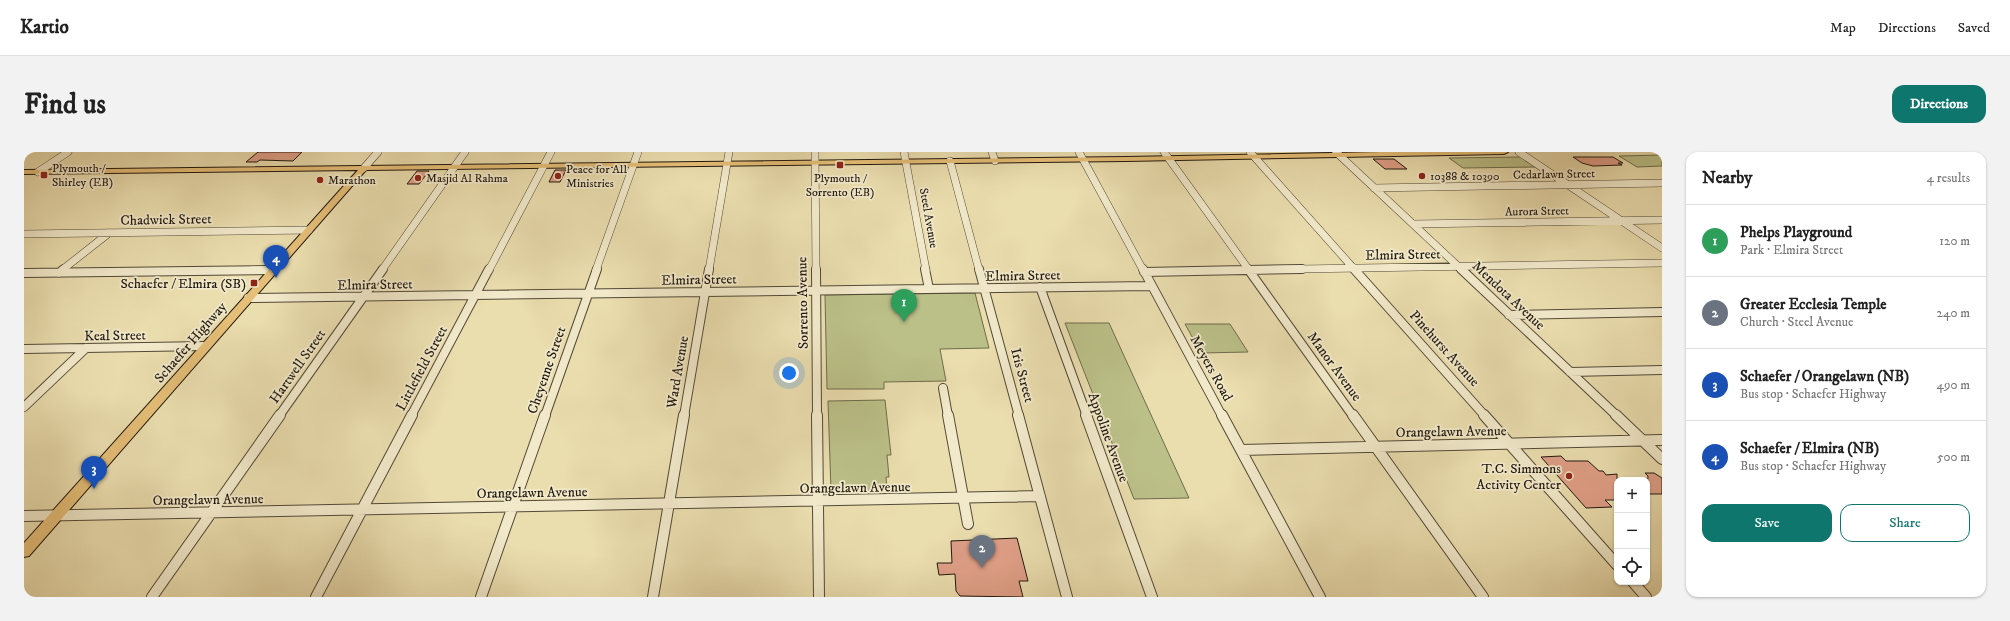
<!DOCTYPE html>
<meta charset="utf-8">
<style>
:root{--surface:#fff;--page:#f2f2f2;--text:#222;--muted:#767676;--line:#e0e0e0;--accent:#0f766e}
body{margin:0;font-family:"IM FELL DW Pica",serif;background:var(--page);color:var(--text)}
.controls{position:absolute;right:12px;bottom:12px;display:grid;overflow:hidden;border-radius:8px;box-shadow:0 1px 3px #0004}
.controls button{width:36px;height:36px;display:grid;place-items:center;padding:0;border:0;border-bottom:1px solid var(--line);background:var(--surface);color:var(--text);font:20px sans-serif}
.you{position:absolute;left:765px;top:221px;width:14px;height:14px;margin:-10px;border:3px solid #fff;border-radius:50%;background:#1a73e8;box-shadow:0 0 0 6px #1a73e833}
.badge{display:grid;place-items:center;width:26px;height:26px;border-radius:50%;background:var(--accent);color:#fff;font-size:13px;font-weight:700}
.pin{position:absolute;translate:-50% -33px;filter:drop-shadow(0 1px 2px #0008)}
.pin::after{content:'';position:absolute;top:21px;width:14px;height:12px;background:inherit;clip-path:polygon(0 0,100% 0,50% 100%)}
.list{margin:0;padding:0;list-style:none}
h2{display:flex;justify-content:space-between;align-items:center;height:52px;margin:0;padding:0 16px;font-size:17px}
h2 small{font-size:13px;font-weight:400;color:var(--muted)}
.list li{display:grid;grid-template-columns:26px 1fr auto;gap:12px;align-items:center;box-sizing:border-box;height:72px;padding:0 16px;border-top:1px solid var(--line)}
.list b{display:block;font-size:15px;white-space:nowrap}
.list p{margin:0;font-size:13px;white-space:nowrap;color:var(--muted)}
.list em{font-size:13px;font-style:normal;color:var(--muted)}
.actions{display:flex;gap:8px;padding:12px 16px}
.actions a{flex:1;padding:9px 0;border:1px solid var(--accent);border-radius:12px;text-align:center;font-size:14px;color:var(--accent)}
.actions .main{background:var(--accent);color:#fff}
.icon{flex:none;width:22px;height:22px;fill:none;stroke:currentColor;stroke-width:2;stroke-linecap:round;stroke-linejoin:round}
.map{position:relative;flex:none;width:1638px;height:445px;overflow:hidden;border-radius:12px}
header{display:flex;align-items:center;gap:24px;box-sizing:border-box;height:56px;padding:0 20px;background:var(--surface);border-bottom:1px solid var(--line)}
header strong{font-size:19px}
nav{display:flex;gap:22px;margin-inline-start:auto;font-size:14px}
.intro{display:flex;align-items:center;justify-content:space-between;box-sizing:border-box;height:96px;padding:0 24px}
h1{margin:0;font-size:28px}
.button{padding:10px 18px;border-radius:12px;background:var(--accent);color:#fff;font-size:14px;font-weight:700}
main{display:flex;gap:24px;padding:0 24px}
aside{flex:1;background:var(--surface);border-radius:12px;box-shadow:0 1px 3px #0004}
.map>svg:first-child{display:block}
</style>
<header>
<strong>Kartio</strong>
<nav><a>Map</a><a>Directions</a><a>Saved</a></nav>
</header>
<div class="intro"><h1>Find us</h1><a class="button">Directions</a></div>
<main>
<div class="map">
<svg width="1638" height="445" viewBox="0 0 1638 445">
<rect width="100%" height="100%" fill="#eaddae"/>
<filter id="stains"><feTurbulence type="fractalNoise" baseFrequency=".005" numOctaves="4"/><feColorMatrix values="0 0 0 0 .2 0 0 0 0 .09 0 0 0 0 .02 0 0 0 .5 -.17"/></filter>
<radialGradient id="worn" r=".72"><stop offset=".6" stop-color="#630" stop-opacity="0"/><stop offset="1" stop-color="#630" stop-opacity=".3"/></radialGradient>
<path fill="#bbc088" stroke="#6e6c4c" d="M1638,3V14L1613,15L1595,4Z
M1497,5L1512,15L1439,16L1425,6Z
M951,141L965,196L916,197L922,229L860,230V237H803L801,143Z
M1041,171H1085L1165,346L1110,347Z
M1161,172H1206L1224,200L1177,201Z
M861,248L867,303H863L865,325H862L863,338L807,339L804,249Z"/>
<path fill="#df9f87" stroke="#20180f" d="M234,0H278L269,9L236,8L233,10H222Z
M1549,5H1589L1599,11H1594L1598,13L1569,14L1558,11Z
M1349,7H1370L1383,17H1361Z
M531,18H542L536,30H525Z
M393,19H405L395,32H383Z
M1537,304L1542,309H1564L1575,319H1579L1582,323L1593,322V348H1581L1588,355L1562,356L1517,305Z
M1621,321H1630L1638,326V342H1623L1624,324Z
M993,386L1004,429H995L999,445L936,444L932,439L931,422L915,423L913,411H928L927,389Z"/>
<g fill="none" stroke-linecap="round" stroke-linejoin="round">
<g stroke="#524937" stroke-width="8">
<path id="minor-far2" d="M791,0L792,118
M880,0L902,118
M968,0L971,9
M1055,0L1119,118
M1140,0L1225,118
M1226,0L1331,118
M1312,0L1438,118
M1495,0L1638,96
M926,9L955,118
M340,16L354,0
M14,20L44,0
M1350,36L1638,31
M1389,72L1638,68
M0,82L285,78
M38,118L85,81
M228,118H250
M358,118L441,0
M465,118L527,0
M572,118L614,0
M685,118L705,0
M1220,118L1638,111"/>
</g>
<g stroke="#524937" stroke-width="10">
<path id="minor-far1" d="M792,117L793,264
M901,117L905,137
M955,117L995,264
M1119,117L1198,264
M1224,117L1329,264
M1330,117L1461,264
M1437,117L1593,264
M1120,120L1278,117
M0,121L250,118
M35,121L40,117
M1016,135L1063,264
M224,146L1127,134
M1485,163L1638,160
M0,197L182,194
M1546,220L1638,218
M919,236L924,264
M0,255L62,196
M255,264L359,117
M387,264L465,117
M521,264L573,117
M660,264L685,117"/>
</g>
<g stroke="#524937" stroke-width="12">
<path id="minor" d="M793,263L795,445
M924,263L944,372
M994,263L1043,445
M1062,263L1128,445
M1198,263L1296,445
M1329,263L1459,445
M1460,263L1593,413
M1592,263L1638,307
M1217,298L1638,288
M0,364L1016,344
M1609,430L1622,445
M128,445L256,263
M292,445L388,263
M457,445L521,263
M629,445L660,263"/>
</g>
<g stroke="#20180f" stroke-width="2">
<path id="major" d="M1357,0H1484L1480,2L1102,9L342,18L5,404L0,405V391L334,18L0,22V18L1102,5Z"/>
</g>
<use href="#minor-far2" stroke="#f1e9ca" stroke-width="7"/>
<use href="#minor-far1" stroke="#f1e9ca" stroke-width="8"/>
<use href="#minor" stroke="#f1e9ca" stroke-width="10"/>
<use href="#major" fill="#e5be77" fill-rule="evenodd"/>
</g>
<g fill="#8f2418" stroke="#f1e9ca" stroke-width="1.5">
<rect x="812" y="9" width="8" height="8" rx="2"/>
<rect x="16" y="19" width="8" height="8" rx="2"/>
<circle cx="534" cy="24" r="4"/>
<circle cx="1398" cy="24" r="4"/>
<circle cx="394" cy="26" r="4"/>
<circle cx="296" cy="28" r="4"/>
<rect x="226" y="127" width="8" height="8" rx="2"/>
<circle cx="1545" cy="324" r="4"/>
</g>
<g text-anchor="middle" stroke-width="3.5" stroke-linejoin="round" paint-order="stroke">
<g font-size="12" fill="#20180f" stroke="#f1e9ca" text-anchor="start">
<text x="28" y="20">Plymouth /<tspan x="28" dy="14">Shirley (EB)</tspan></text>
<text x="542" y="21">Peace for All<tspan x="542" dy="14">Ministries</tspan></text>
<text x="1406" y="28">10388 &amp; 10390</text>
<text x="402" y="30">Masjid Al Rahma</text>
<text x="816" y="30" text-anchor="middle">Plymouth /<tspan x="816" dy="14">Sorrento (EB)</tspan></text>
<text x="304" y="32">Marathon</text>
</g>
<g font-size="12" fill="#20180f" stroke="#f1e9ca">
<text transform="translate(1530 22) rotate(-1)" y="4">Cedarlawn Street</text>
<text transform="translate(1513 59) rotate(-1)" y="4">Aurora Street</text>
<text transform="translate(905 66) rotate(80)" y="4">Steel Avenue</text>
</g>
<g font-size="14" fill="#20180f" stroke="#f1e9ca">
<text transform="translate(142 67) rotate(-1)" y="5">Chadwick Street</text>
<text transform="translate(1379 102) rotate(-1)" y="5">Elmira Street</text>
<text transform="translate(999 123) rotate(-1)" y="5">Elmira Street</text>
<text transform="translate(675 127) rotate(-1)" y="5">Elmira Street</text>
<text transform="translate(351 132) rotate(-1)" y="5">Elmira Street</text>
<text transform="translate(1485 143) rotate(43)" y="5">Mendota Avenue</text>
<text transform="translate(778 151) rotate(-91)" y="5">Sorrento Avenue</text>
<text transform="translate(91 183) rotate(-1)" y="5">Keal Street</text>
<text transform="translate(166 190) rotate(-49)" y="5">Schaefer Highway</text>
<text transform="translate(1421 196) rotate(48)" y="5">Pinehurst Avenue</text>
<text transform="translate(273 214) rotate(-55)" y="5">Hartwell Street</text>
<text transform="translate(1311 214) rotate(54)" y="5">Manor Avenue</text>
<text transform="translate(397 216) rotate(-62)" y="5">Littlefield Street</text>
<text transform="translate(1188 216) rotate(61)" y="5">Meyers Road</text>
<text transform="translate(522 218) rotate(-71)" y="5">Cheyenne Street</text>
<text transform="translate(653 220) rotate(-80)" y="5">Ward Avenue</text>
<text transform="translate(999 223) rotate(75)" y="5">Iris Street</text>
<text transform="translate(1427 279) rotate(-1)" y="5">Orangelawn Avenue</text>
<text transform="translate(1085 285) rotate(70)" y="5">Appoline Avenue</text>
<text transform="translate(831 335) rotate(-1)" y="5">Orangelawn Avenue</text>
<text transform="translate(508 340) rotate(-1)" y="5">Orangelawn Avenue</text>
<text transform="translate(184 347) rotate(-1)" y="5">Orangelawn Avenue</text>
</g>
<g font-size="14" fill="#20180f" stroke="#f1e9ca" text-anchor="end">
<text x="222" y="136">Schaefer / Elmira (SB)</text>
<text x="1537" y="321">T.C. Simmons<tspan x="1537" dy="16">Activity Center</tspan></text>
</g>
</g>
<rect width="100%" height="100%" filter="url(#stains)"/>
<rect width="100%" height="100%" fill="url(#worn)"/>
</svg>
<div class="controls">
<button>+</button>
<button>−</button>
<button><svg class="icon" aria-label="locate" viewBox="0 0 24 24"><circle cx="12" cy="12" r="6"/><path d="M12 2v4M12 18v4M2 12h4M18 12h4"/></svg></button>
</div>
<div class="you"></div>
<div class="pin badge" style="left:880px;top:170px;background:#2e9e5b">1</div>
<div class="pin badge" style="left:958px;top:416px;background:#6b7280">2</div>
<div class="pin badge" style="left:70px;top:337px;background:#1a4fb4">3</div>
<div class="pin badge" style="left:252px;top:126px;background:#1a4fb4">4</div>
</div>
<aside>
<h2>Nearby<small>4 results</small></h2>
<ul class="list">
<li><span class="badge" style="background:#2e9e5b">1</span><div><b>Phelps Playground</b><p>Park · Elmira Street</p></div><em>120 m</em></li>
<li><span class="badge" style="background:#6b7280">2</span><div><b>Greater Ecclesia Temple</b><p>Church · Steel Avenue</p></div><em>240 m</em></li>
<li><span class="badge" style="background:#1a4fb4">3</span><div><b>Schaefer / Orangelawn (NB)</b><p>Bus stop · Schaefer Highway</p></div><em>490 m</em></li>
<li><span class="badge" style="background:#1a4fb4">4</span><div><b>Schaefer / Elmira (NB)</b><p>Bus stop · Schaefer Highway</p></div><em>500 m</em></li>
</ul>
<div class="actions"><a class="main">Save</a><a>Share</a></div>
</aside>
</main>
